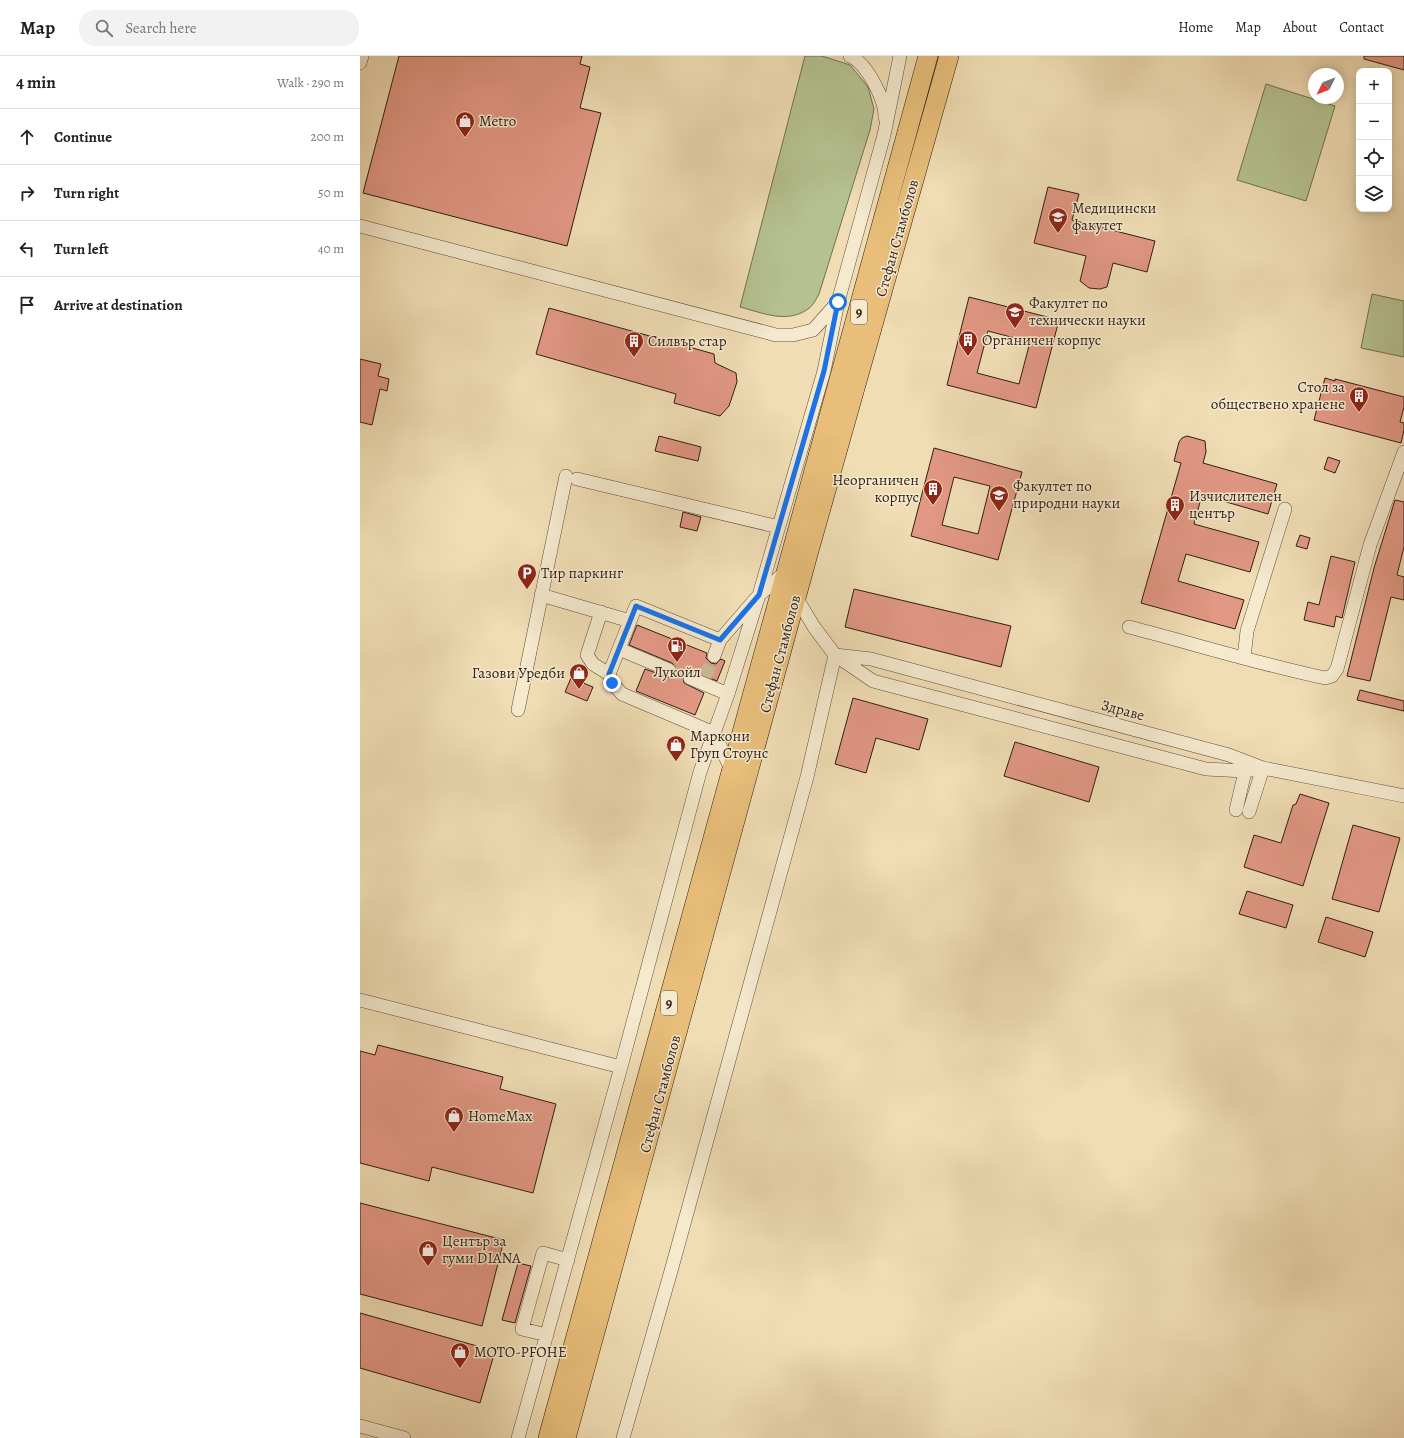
<!DOCTYPE html>
<meta charset="utf-8">
<style>
:root{--surface:#fff;--page:#f2f2f2;--text:#222;--muted:#767676;--line:#e0e0e0}
body{margin:0;font-family:Alegreya,serif;background:var(--page);color:var(--text)}
.controls{position:absolute;right:12px;top:12px;display:grid;overflow:hidden;border-radius:8px;box-shadow:0 2px 10px #0003}
.controls button{width:36px;height:36px;display:grid;place-items:center;padding:0;border:0;border-bottom:1px solid var(--line);background:var(--surface);color:var(--text);font:20px sans-serif}
.compass{position:absolute;left:948px;top:12px;width:36px;height:36px;border-radius:50%;background:var(--surface);box-shadow:0 2px 10px #0003;rotate:228deg}
.stop{position:absolute;width:12px;height:12px;margin:-9px;border:3px solid #1a73e8;border-radius:50%;background:#fff}
.stop.end{background:#1a73e8;border-color:#fff;box-shadow:0 1px 4px #0008}
.list{margin:0;padding:0;list-style:none}
h2{display:flex;justify-content:space-between;align-items:center;height:52px;margin:0;padding:0 16px;font-size:17px}
h2 small{font-size:13px;font-weight:400;color:var(--muted)}
.list li{display:grid;grid-template-columns:26px 1fr auto;gap:12px;align-items:center;box-sizing:border-box;height:56px;padding:0 16px;border-top:1px solid var(--line)}
.list b{display:block;font-size:15px;white-space:nowrap}
.list em{font-size:13px;font-style:normal;color:var(--muted)}
.icon{flex:none;width:22px;height:22px;fill:none;stroke:currentColor;stroke-width:2;stroke-linecap:round;stroke-linejoin:round}
.map{position:relative;flex:none;width:1044px;height:1382px;overflow:hidden}
header{display:flex;align-items:center;gap:24px;box-sizing:border-box;height:56px;padding:0 20px;background:var(--surface);border-bottom:1px solid var(--line)}
header strong{font-size:19px}
nav{display:flex;gap:22px;margin-inline-start:auto;font-size:14px}
.search{width:280px;height:36px;background:var(--page);display:flex;align-items:center;gap:10px;box-sizing:border-box;padding:0 14px;border-radius:16px;color:var(--muted);font-size:15px}
main{display:flex}
aside{flex:1;background:var(--surface)}
.map>svg:first-child{display:block}
</style>
<header>
<strong>Map</strong>
<div class="search"><svg class="icon" aria-label="search" viewBox="0 0 24 24"><circle cx="10" cy="10" r="6"/><path d="M15 15l6 6"/></svg>Search here</div>
<nav><a>Home</a><a>Map</a><a>About</a><a>Contact</a></nav>
</header>
<main>
<aside>
<h2>4 min<small>Walk · 290 m</small></h2>
<ul class="list">
<li><svg class="icon" aria-label="ahead" viewBox="0 0 24 24"><path d="M12 20V5M6 11l6-6 6 6"/></svg><div><b>Continue</b></div><em>200 m</em></li>
<li><svg class="icon" aria-label="right" viewBox="0 0 24 24"><path d="M7 20v-9h11M14 6l5 5-5 5"/></svg><div><b>Turn right</b></div><em>50 m</em></li>
<li><svg class="icon" aria-label="left" viewBox="0 0 24 24"><path d="M17 20v-9H6M10 6l-5 5 5 5"/></svg><div><b>Turn left</b></div><em>40 m</em></li>
<li><svg class="icon" aria-label="arrive" viewBox="0 0 24 24"><path d="M6 21V4h12l-3 4 3 4H6"/></svg><div><b>Arrive at destination</b></div></li>
</ul>
</aside>
<div class="map">
<svg width="1044" height="1382" viewBox="0 0 1044 1382">
<rect width="100%" height="100%" fill="#f0ddb4"/>
<filter id="stains"><feTurbulence type="fractalNoise" baseFrequency=".005" numOctaves="4"/><feColorMatrix values="0 0 0 0 .2 0 0 0 0 .09 0 0 0 0 .02 0 0 0 .5 -.17"/></filter>
<radialGradient id="worn" r=".72"><stop offset=".6" stop-color="#630" stop-opacity="0"/><stop offset="1" stop-color="#630" stop-opacity=".3"/></radialGradient>
<path fill="#b5c290" stroke="#717053" d="M445,0H462L490,9L508,31L514,53L510,74L459,238C456,243 453,250 448,253C427,268 403,257 380,251Z
M906,28L975,50L946,145L877,124Z
M1012,238L1044,245V301L1001,292Z"/>
<path fill="#e29884" stroke="#2d1d16" fill-rule="evenodd" d="M39,0H222L220,8L230,11L220,52L241,57L207,190L3,137Z
M1004,0H1044V14L1004,3Z
M688,131L719,138L712,164L795,185L787,216L753,207L747,231L740,233L729,232L720,225L726,200L674,187Z
M609,241L699,264L676,352L587,329ZM628,275L670,286L659,328L617,317Z
M189,252L354,298L355,307L376,317L377,326L369,350L360,360L314,347L316,338L176,298Z
M0,303L21,308L18,320L29,323L27,335L20,333L12,369L0,366Z
M965,322L975,325V323L1044,341V351L1040,366L1044,367V374L1041,387L954,364Z
M299,380L341,391L338,405L295,395Z
M827,380L845,385L846,396L843,407L917,428L908,458L842,439L834,468L899,486L890,516L826,498L818,525L884,544L875,573L781,547L821,407L814,405L819,386L822,382Z
M574,392L662,416L638,504L551,480ZM594,421L630,430L618,478L582,469Z
M968,401L980,405L975,417L964,413Z
M1035,444L1044,446V491L1037,519L1044,521V544L1031,541L1010,625L987,620L1014,512Z
M323,456L341,461L337,475L320,471Z
M940,479L950,482L947,493L936,490Z
M971,500L995,506L982,562L976,560L974,571L944,564L948,546L959,549Z
M494,533L651,570L641,611L485,571Z
M277,569L347,597L346,602L351,607L356,608L361,603L365,605L357,625L333,615L329,614L323,619L324,627L344,637L335,659L276,635L285,613L310,622L314,620L317,613L312,607L269,589Z
M211,622L233,631L227,645L205,636Z
M1000,634L1044,645V655L997,644Z
M493,642L568,663L559,694L516,682L506,717L475,708Z
M655,686L739,711L729,746L644,720Z
M940,738L969,747L943,830L884,811L894,779L921,787L933,749L936,748Z
M993,769L1040,782L1019,856L972,843Z
M887,835L933,849L926,872L879,858Z
M966,861L1013,876L1005,901L958,886Z
M18,989L143,1021L140,1033L196,1048L173,1137L72,1111L69,1125L0,1107V995L15,999Z
M0,1147L144,1184L122,1270L0,1238Z
M158,1207L171,1210L155,1267L142,1264Z
M0,1257L117,1290L115,1298L133,1302L120,1347L0,1312Z"/>
<g fill="none" stroke-linecap="round" stroke-linejoin="round">
<path stroke="#c9b794" stroke-width="13" stroke-dasharray="13 6" stroke-linecap="butt" d="M309,614L330,622
M345,621L354,600"/>
<g stroke="#5e4d3e" stroke-width="14">
<path id="minor" d="M490,0C507,7 526,45 525,62
M0,7L2,0
M0,170L416,279H433L453,274L478,246
M217,423L419,471
M181,539L270,565
M436,541L454,571L475,599L513,625L846,713L885,715L903,712
M241,556L227,599L233,608L249,618
M769,571C835,588 899,608 965,622L972,620L977,613L1010,489L1044,396
M259,593L309,614
M475,599L511,603L869,699L903,712L1044,740
M354,600L360,584
M884,602L887,575L925,453
M330,622L368,638
M158,654L206,420
M372,715L354,677L262,638L252,627L249,618L276,550L360,584L399,539L429,513
M876,754L887,707
M889,756L903,712
M0,944L261,1011
M187,1279L162,1273L183,1197L208,1204
M0,1370L44,1382
M158,1382L261,1011L340,716L368,638L399,539L464,315L478,246L524,79L540,0
M263,1382L311,1215L447,721L475,599"/>
</g>
<g stroke="#2d1d16" stroke-width="20">
<path id="highway" d="M188,1382C316,921 444,461 568,0
M206,1382L448,498L589,0"/>
</g>
<use href="#minor" stroke="#f5e9ce" stroke-width="13"/>
<use href="#highway" stroke="#e8be7a" stroke-width="19"/>
</g>
<g fill="none" stroke-linecap="round" stroke-linejoin="round">
<path stroke="#1a73e8" stroke-width="5" d="M252,627L249,618L276,550L360,584L399,539L464,315L478,246"/>
</g>
<defs>
<g id="shop-pin" transform="scale(1)"><path d="M0 17L-7.5 6A9.5 9.5 0 1 1 7.5 6Z" fill="#8f2418" stroke="#f5e9ce"/><path d="M-5-2.5h2.3a2.7 3.5 0 0 1 5.4 0H5L5.5 6h-11ZM-1.5-2.5h3a1.5 2.3 0 0 0-3 0Z" fill="#fff"/></g>
<g id="university-pin" transform="scale(1)"><path d="M0 17L-7.5 6A9.5 9.5 0 1 1 7.5 6Z" fill="#8f2418" stroke="#f5e9ce"/><path d="M0-5L7-2L0 1L-7-2ZM-4 1L0 2.5L4 1V4Q0 6-4 4Z" fill="#fff"/></g>
<g id="building-pin" transform="scale(1)"><path d="M0 17L-7.5 6A9.5 9.5 0 1 1 7.5 6Z" fill="#8f2418" stroke="#f5e9ce"/><path d="M-4-6H4V6H1V3H-1V6H-4ZM-2.5-4.3h1.7v1.8h-1.7ZM.8-4.3h1.7v1.8H.8ZM-2.5-1h1.7V.8h-1.7ZM.8-1h1.7V.8H.8Z" fill="#fff"/></g>
<g id="parking-pin" transform="scale(1)"><path d="M0 17L-7.5 6A9.5 9.5 0 1 1 7.5 6Z" fill="#8f2418" stroke="#f5e9ce"/><path d="M-3.5-5.5H1a3.5 3.5 0 0 1 0 7H-1V5.5H-3.5ZM-1-3.4V-.6H.8a1.4 1.4 0 0 0 0-2.8Z" fill="#fff"/></g>
<g id="fuel-pin" transform="scale(1)"><path d="M0 17L-7.5 6A9.5 9.5 0 1 1 7.5 6Z" fill="#8f2418" stroke="#f5e9ce"/><path d="M-5.5-6h7V0h2V4h1.3V-2.5L3-4.5l.8-.8L6-3V5H2.5V1h-1V6h-7ZM-4.2-4.7v3.2H.2V-4.7Z" fill="#fff"/></g>
</defs>
<g fill-rule="evenodd">
<use href="#shop-pin" x="105" y="65"/>
<use href="#university-pin" x="698" y="161"/>
<use href="#university-pin" x="655" y="256"/>
<use href="#building-pin" x="608" y="284"/>
<use href="#building-pin" x="274" y="285"/>
<use href="#building-pin" x="999" y="340"/>
<use href="#building-pin" x="573" y="433"/>
<use href="#university-pin" x="639" y="439"/>
<use href="#building-pin" x="815" y="449"/>
<use href="#parking-pin" x="167" y="517"/>
<use href="#fuel-pin" x="317" y="590"/>
<use href="#shop-pin" x="219" y="617"/>
<use href="#shop-pin" x="316" y="689"/>
<use href="#shop-pin" x="94" y="1060"/>
<use href="#shop-pin" x="68" y="1194"/>
<use href="#shop-pin" x="100" y="1296"/>
</g>
<g text-anchor="middle" stroke-width="3" stroke-linejoin="round" paint-order="stroke">
<g fill="#f5e9ce" stroke="#695a4d" stroke-width="1">
<rect x="491" y="244" width="16" height="24" rx="3"/>
<rect x="301" y="935" width="16" height="24" rx="3"/>
</g>
<g font-size="14" font-weight="bold" fill="#2d1d16">
<text x="499" y="261">9</text>
<text x="309" y="952">9</text>
</g>
<g font-size="15" fill="#2d1d16" stroke="#f5e9ce" text-anchor="start">
<text x="119" y="70">Metro</text>
<text x="712" y="157">Медицински<tspan x="712" dy="17">факутет</tspan></text>
<text x="669" y="252">Факултет по<tspan x="669" dy="17">технически науки</tspan></text>
<text x="622" y="289">Органичен корпус</text>
<text x="288" y="290">Силвър стар</text>
<text x="985" y="336" text-anchor="end">Стол за<tspan x="985" dy="17">обществено хранене</tspan></text>
<text x="559" y="429" text-anchor="end">Неорганичен<tspan x="559" dy="17">корпус</tspan></text>
<text x="653" y="435">Факултет по<tspan x="653" dy="17">природни науки</tspan></text>
<text x="829" y="445">Изчислителен<tspan x="829" dy="17">център</tspan></text>
<text x="181" y="522">Тир паркинг</text>
<text x="317" y="621" text-anchor="middle">Лукойл</text>
<text x="205" y="622" text-anchor="end">Газови Уредби</text>
<text x="330" y="685">Маркони<tspan x="330" dy="17">Груп Стоунс</tspan></text>
<text x="108" y="1065">HomeMax</text>
<text x="82" y="1190">Център за<tspan x="82" dy="17">гуми DIANA</tspan></text>
<text x="114" y="1301">MOTO-PFOHE</text>
</g>
<g font-size="15" fill="#2d1d16" stroke="#f5e9ce">
<text transform="translate(537 182) rotate(-74)" y="5">Стефан Стамболов</text>
<text transform="translate(420 598) rotate(-75)" y="5">Стефан Стамболов</text>
<text transform="translate(763 654) rotate(15)" y="5">Здраве</text>
<text transform="translate(300 1038) rotate(-75)" y="5">Стефан Стамболов</text>
</g>
</g>
<rect width="100%" height="100%" filter="url(#stains)"/>
<rect width="100%" height="100%" fill="url(#worn)"/>
</svg>
<div class="controls">
<button>+</button>
<button>−</button>
<button><svg class="icon" aria-label="locate" viewBox="0 0 24 24"><circle cx="12" cy="12" r="6"/><path d="M12 2v4M12 18v4M2 12h4M18 12h4"/></svg></button>
<button><svg class="icon" aria-label="layers" viewBox="0 0 24 24"><path d="M12 4l9 5-9 5-9-5zM3 14l9 5 9-5"/></svg></button>
</div>
<svg class="compass" viewBox="-18 -18 36 36"><path d="M0-13l5 13h-10z" fill="#e53935"/><path d="M0 13l5-13h-10z" fill="#767676"/></svg>
<div class="stop" style="left:478px;top:246px"></div>
<div class="stop end" style="left:252px;top:627px"></div>
</div>
</main>
